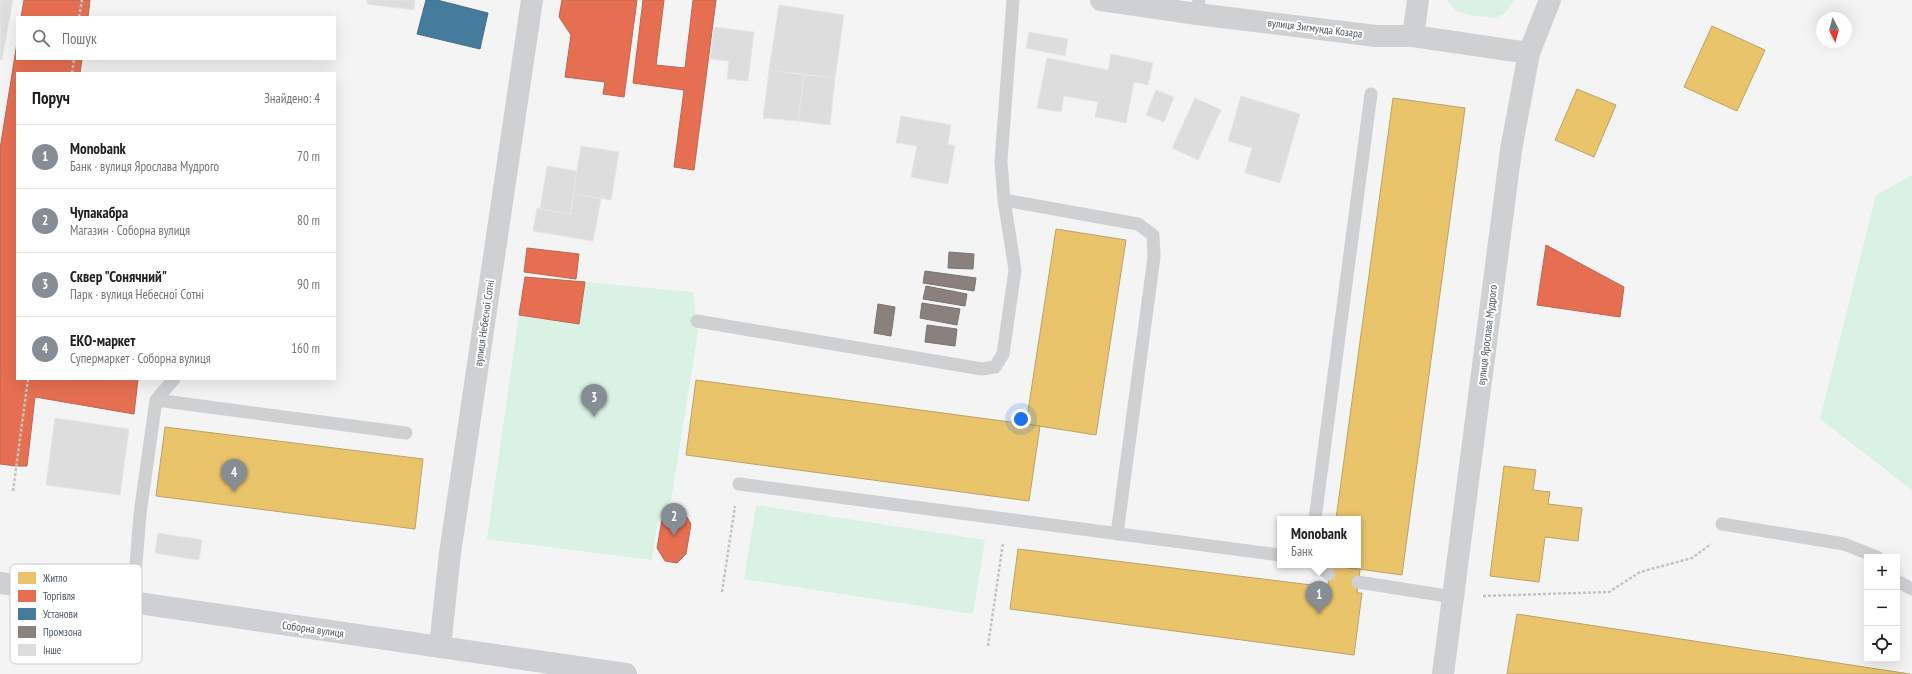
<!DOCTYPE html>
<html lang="uk">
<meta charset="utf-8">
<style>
:root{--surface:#fff;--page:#f6f6f6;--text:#202124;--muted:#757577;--line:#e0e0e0;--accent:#868d94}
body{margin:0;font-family:"PT Sans Narrow",sans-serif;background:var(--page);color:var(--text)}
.controls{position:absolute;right:12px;bottom:12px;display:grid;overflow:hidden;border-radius:0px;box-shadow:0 4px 16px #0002}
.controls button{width:36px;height:36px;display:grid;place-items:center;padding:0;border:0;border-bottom:1px solid var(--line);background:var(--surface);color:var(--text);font:20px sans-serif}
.compass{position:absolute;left:1816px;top:12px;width:36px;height:36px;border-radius:50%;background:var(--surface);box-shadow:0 4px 16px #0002;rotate:174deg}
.you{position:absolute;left:1021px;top:419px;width:14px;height:14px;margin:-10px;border:3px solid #fff;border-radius:50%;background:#1a73e8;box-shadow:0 0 0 6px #1a73e833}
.badge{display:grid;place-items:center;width:26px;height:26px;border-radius:50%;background:var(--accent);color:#fff;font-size:13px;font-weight:700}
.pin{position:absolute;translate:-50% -33px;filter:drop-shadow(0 1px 2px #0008)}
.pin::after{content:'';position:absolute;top:21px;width:14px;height:12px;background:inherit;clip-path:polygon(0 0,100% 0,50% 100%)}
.popup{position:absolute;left:1277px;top:516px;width:84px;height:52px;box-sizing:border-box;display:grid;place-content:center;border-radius:0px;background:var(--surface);filter:drop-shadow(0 1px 3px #0005);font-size:13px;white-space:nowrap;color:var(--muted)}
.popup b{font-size:15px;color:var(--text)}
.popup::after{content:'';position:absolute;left:50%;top:100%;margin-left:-8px;border:8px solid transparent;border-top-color:var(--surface)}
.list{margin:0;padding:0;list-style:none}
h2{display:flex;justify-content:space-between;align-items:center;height:52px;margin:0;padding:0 16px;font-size:17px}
h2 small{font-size:13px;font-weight:400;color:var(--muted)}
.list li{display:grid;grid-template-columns:26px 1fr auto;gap:12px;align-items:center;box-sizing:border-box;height:64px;padding:0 16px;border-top:1px solid var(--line)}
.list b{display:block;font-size:15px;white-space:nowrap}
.list p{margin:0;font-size:13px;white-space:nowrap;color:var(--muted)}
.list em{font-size:13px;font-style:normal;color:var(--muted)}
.icon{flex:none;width:22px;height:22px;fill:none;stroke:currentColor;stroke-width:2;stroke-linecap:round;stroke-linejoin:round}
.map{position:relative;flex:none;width:1912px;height:674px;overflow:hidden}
.search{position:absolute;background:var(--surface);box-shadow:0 4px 16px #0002;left:16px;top:16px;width:320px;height:44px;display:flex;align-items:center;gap:10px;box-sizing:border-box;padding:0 14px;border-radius:0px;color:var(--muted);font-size:15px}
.panel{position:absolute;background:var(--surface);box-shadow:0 4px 16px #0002;left:16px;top:72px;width:320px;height:308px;border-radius:0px}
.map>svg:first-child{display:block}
</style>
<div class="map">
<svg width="1912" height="674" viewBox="0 0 1912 674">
<rect width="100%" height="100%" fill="#f4f4f4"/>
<path fill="#d9f2e3" d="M1447,0H1514L1504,14L1495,18L1469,15L1456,11Z
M1912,175V490L1820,419L1876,195Z
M585,282L693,292L698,332L671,501L658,519L652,560L487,539L519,315L579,324Z
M756,505L985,540L973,614L744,579Z"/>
<path fill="#e9c46a" stroke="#b9a367" d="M1712,26L1765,50L1737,111L1684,87Z
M1577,89L1616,105L1594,157L1555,140Z
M1393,98L1465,108L1402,575L1329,565H1358V519H1336Z
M1056,229L1126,240L1096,435L1026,424Z
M696,380L1040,426L1029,501L686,455Z
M165,427L423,459L415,529L156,496Z
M1504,466L1536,470L1533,490L1550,492L1548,504L1582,508L1578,541L1545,537L1539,582L1490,576Z
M1018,549L1328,587L1329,565L1360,570L1357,593H1362L1354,655L1010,609Z
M1517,614L1910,674H1507Z"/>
<path fill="#e76f51" stroke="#b86856" d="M24,0H90L88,17H21Z
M562,0H637L624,97L603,94L605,82L565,77L571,35L559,17Z
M643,0H664L656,65L685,68L693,0H716L694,170L674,167L684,90L633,83Z
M17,43V59H82L80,73H17V379H138L134,414L35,397L27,466H16L0,464V149Z
M1546,245L1624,287L1620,317L1537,305Z
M527,248L579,254L576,279L524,272Z
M525,277L585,282L579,324L519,315Z
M670,510L684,512L691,524L686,554L677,563L665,561L657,548L662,520Z"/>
<path fill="#457b9d" stroke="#46708b" d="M426,0H437L488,13L480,49L417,34Z"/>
<path fill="#8a817c" stroke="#777474" d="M949,252L974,254L973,269L948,268Z
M925,271L976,278L974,291L923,283Z
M926,286L967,294L965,306L923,299Z
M922,303L960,309L957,325L920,318Z
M878,304L895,307L891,336L874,333Z
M927,325L957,329L955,346L925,342Z"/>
<path fill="#ddddde" stroke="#e5e6e7" d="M0,0H13L2,60H0Z
M367,0H415L414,10L367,4Z
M779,5L844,15L835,78L769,70Z
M714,27L754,32L748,81L727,79L729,61L710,59Z
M1029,32L1068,39L1065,56L1026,48Z
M1111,54L1153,63L1148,85L1134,82L1126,123L1095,117L1098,102L1064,96L1061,112L1037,108L1047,58L1108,70Z
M769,70L804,75L798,121L763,118Z
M804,75L835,78L830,125L798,121Z
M1156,90L1174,97L1164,122L1146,115Z
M1241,96L1300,114L1280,183L1245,173L1252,148L1228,141Z
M1195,98L1221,110L1198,160L1172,148Z
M901,116L951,125L948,144L955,146L948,184L911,177L917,146L896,143Z
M581,146L619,152L611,200L573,194Z
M547,166L577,171L571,214L540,209Z
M573,194L601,199L593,241L533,231L537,208L571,214Z
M55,418L129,429L120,495L46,485Z
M158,533L202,540L199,560L155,553Z"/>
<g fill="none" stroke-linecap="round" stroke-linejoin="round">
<path stroke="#bcc7c4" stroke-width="2.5" stroke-dasharray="3 2" stroke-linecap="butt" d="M79,17L82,0
M72,73L74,59
M13,491L28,379
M722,592L735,506
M1483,596L1609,592L1640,572L1692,558L1711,544
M988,646L1003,543"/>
<path stroke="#ced0d2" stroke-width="13" d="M1197,14L1199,0
M1004,200L1138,224L1153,235L1154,257L1117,534
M697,321L982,369L995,367L1003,354L1015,270L1004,200L1001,161L1013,0
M156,400L174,379
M739,484L1280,555
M1315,519L1371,94
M1722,524L1844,544L1877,557
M1317,565L1329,574
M1897,581L1912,589
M1358,582L1453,597
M133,602L140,514L156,400L406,433"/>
<path stroke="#ced0d2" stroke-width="22" d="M1101,0L1197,14L1376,36H1413L1529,53
M1413,36L1418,0
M440,647L450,553L532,0"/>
<path stroke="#ced0d2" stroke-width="22" d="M1443,674L1511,150L1529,53L1550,0"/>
<path stroke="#ced0d4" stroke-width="22" d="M0,583L626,674"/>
</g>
<g text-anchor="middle" stroke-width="4" stroke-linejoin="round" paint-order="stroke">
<g font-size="11" fill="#4a5661" stroke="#fff">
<text transform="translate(1315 28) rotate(7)" y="4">вулиця Зигмунда Козара</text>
<text transform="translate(484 323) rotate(-82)" y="4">вулиця Небесної Сотні</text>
<text transform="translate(1487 335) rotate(-83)" y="4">вулиця Ярослава Мудрого</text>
<text transform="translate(313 629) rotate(8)" y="4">Соборна вулиця</text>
</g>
</g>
<rect x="10" y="564" width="132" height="100" rx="6" fill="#fff" stroke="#c9ccd0" stroke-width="1"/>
<rect x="18" y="572" width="18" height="12" fill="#e9c46a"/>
<rect x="18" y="590" width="18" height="12" fill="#e76f51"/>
<rect x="18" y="608" width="18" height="12" fill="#457b9d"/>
<rect x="18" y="626" width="18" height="12" fill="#8a817c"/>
<rect x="18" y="644" width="18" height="12" fill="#ddddde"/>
<g font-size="11" fill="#4a5661">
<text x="43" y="582">Житло</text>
<text x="43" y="600">Торгівля</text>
<text x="43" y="618">Установи</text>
<text x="43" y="636">Промзона</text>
<text x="43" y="654">Інше</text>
</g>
</svg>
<div class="controls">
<button>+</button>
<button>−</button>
<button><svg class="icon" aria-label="locate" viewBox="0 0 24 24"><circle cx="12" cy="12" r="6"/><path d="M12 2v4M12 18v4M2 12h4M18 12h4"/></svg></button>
</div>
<svg class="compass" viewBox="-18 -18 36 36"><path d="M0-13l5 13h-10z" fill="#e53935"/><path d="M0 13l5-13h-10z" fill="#757577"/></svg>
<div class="you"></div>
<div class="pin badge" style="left:1319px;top:614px">1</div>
<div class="popup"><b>Monobank</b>Банк</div>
<div class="pin badge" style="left:674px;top:536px">2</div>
<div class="pin badge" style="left:594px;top:417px">3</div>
<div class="pin badge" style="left:234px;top:492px">4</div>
<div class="search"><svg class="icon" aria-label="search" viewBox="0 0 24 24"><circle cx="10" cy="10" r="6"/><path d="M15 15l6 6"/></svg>Пошук</div>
<section class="panel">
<h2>Поруч<small>Знайдено: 4</small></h2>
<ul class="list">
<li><span class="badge">1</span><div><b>Monobank</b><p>Банк · вулиця Ярослава Мудрого</p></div><em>70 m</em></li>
<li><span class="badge">2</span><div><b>Чупакабра</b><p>Магазин · Соборна вулиця</p></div><em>80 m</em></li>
<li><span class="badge">3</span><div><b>Сквер &quot;Сонячний&quot;</b><p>Парк · вулиця Небесної Сотні</p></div><em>90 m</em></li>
<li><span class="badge">4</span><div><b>ЕКО-маркет</b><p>Супермаркет · Соборна вулиця</p></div><em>160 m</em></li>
</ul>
</section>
</div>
